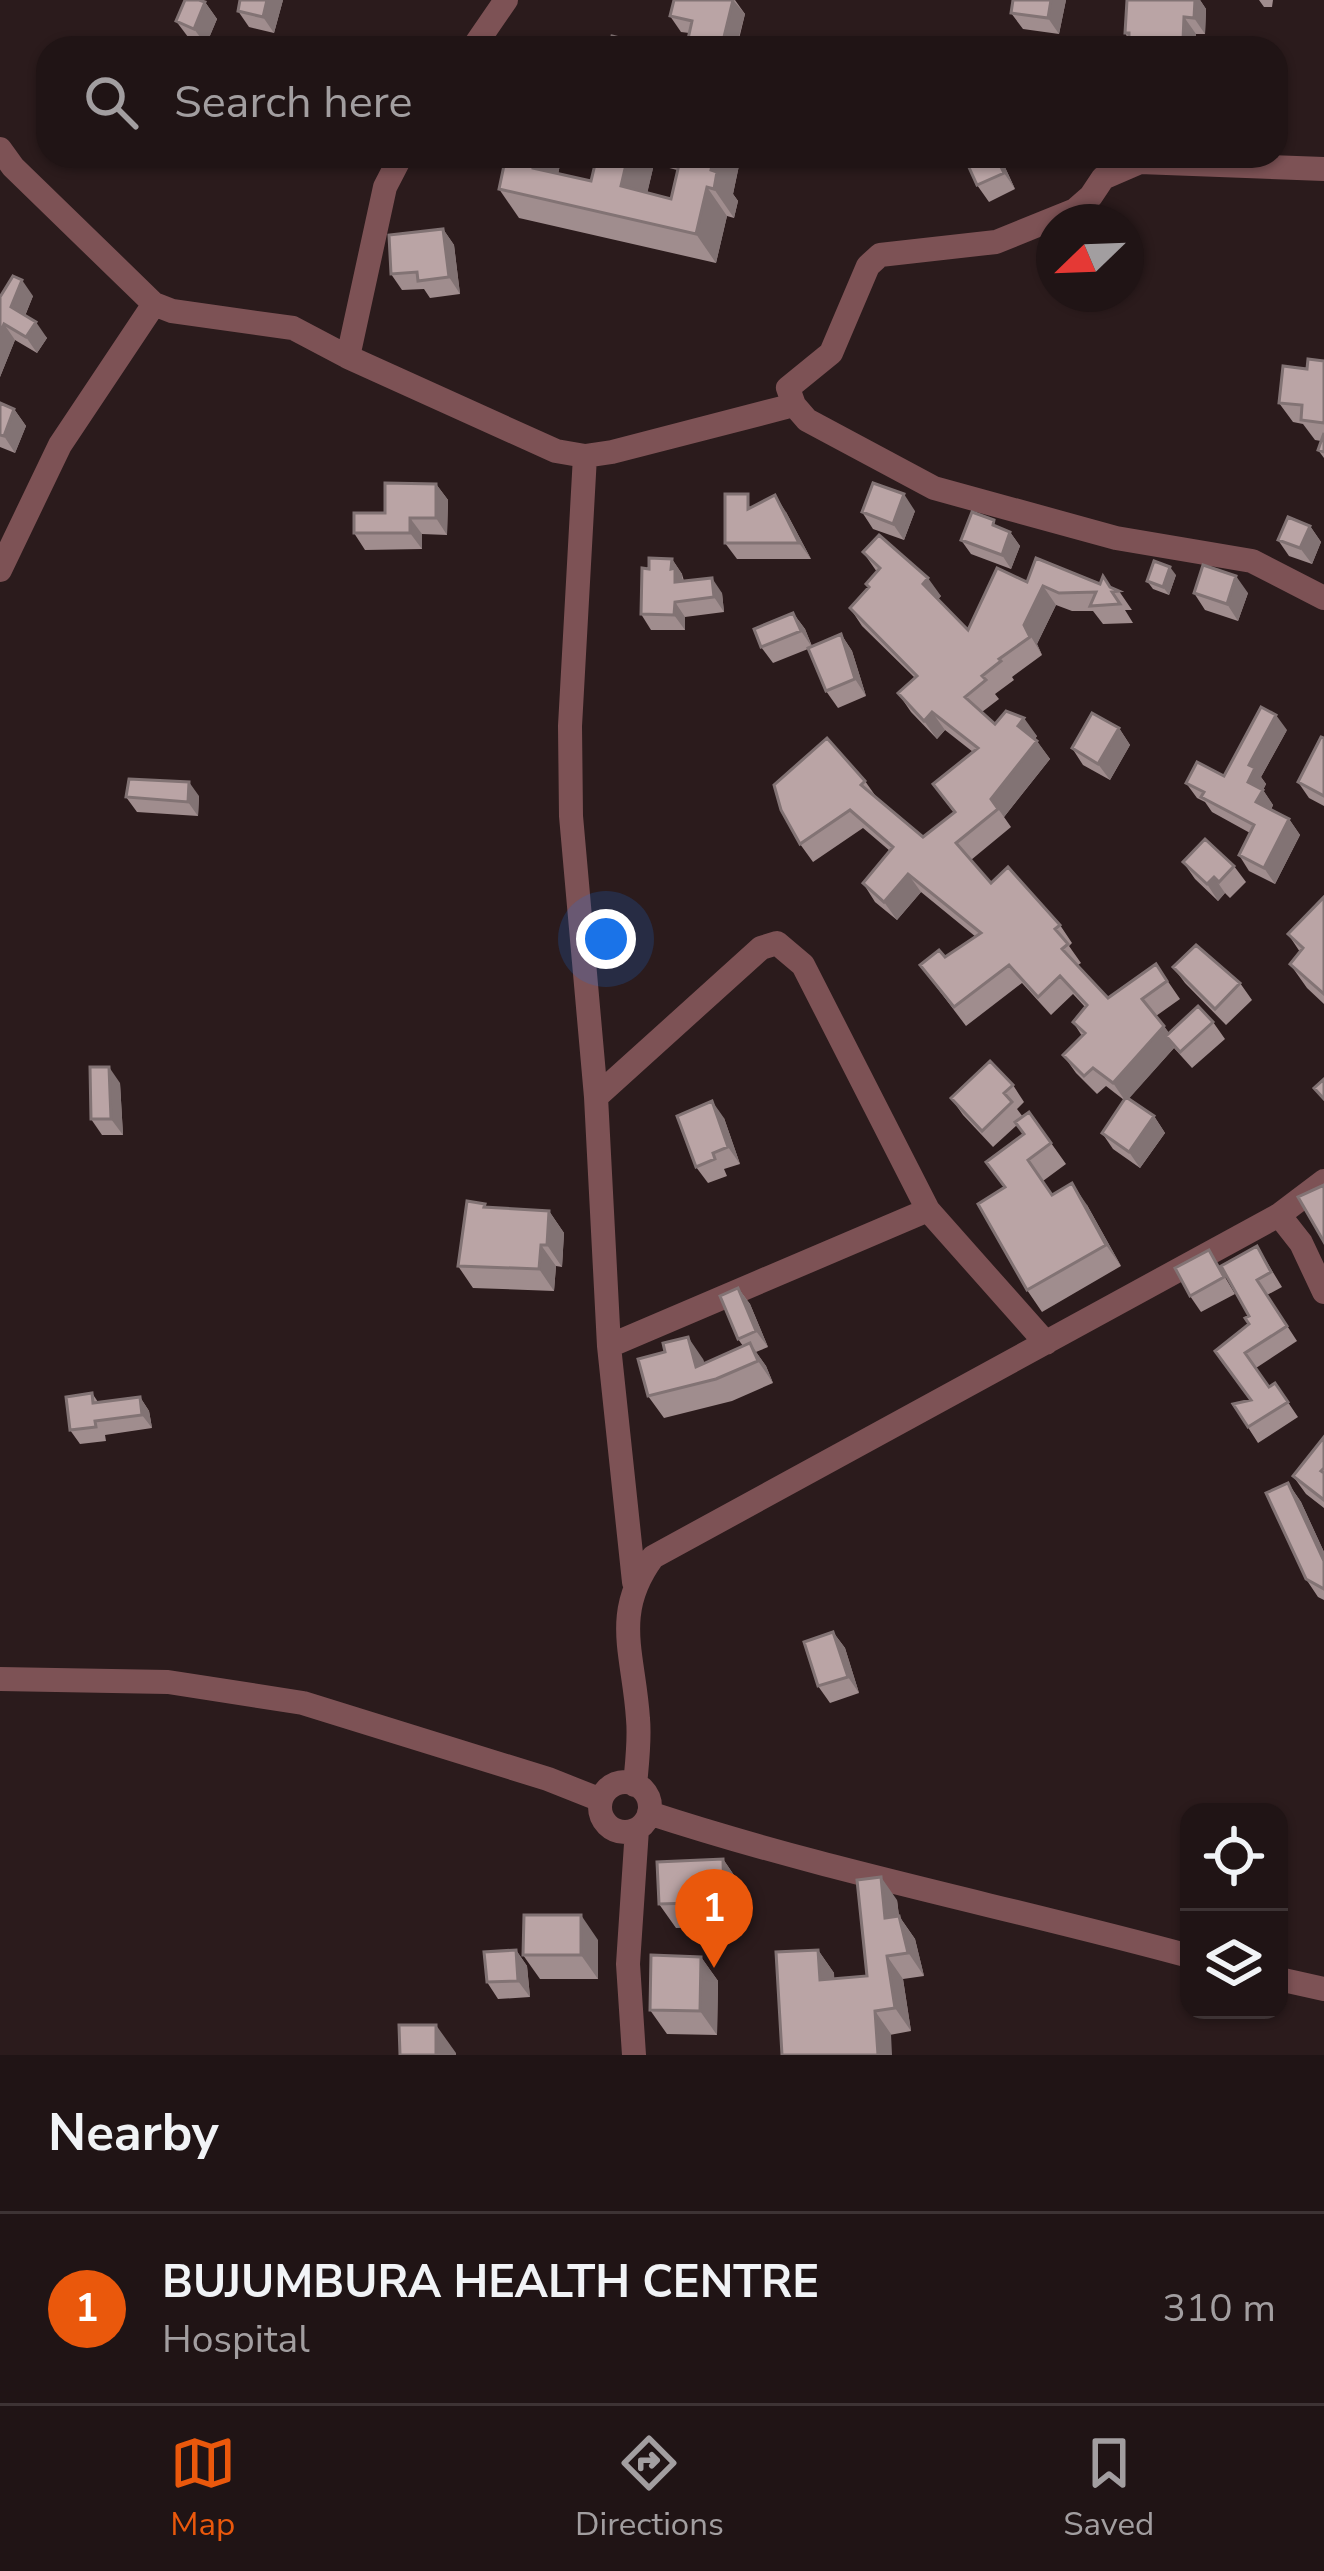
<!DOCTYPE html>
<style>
:root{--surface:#201415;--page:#281d1e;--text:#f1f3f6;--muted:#a29ea0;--line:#3d3334;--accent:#ea580c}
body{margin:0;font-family:"Nunito Sans",sans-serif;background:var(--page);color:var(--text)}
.controls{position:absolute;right:36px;bottom:36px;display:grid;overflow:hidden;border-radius:24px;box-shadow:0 3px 9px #0004}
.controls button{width:108px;height:108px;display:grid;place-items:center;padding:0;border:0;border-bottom:3px solid var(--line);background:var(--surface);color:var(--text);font:60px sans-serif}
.compass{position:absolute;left:1036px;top:204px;width:108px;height:108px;border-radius:50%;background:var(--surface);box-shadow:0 3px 9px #0004;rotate:247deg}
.you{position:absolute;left:606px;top:939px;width:42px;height:42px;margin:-30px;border:9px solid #fff;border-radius:50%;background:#1a73e8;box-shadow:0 0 0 18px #1a73e833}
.badge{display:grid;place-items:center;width:78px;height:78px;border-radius:50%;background:var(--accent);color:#fff;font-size:39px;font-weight:700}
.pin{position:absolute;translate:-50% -99px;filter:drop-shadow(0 3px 6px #0008)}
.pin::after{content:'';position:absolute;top:63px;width:42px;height:36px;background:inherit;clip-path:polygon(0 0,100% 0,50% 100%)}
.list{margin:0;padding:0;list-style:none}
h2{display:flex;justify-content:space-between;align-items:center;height:156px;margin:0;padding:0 48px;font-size:51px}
h2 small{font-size:39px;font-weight:400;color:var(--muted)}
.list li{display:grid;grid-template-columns:78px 1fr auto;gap:36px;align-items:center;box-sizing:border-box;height:192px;padding:0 48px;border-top:3px solid var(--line)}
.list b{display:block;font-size:45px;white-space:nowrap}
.list p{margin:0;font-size:39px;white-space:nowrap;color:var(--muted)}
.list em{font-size:39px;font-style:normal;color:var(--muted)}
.icon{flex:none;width:66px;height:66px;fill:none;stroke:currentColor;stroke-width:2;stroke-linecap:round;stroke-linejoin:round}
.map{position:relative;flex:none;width:1324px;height:2055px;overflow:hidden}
.search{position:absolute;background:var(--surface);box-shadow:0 3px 9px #0004;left:36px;right:36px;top:36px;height:132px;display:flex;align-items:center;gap:30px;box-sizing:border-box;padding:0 42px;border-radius:36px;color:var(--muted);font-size:45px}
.sheet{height:348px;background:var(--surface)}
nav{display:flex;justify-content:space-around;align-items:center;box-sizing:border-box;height:168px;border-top:3px solid var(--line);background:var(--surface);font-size:33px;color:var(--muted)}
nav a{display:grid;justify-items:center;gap:6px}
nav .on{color:var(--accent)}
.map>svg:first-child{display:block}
</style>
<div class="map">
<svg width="1324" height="2055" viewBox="0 0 1324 2055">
<rect width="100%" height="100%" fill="#2b1b1c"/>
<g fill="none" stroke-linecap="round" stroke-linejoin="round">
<path stroke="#7d5255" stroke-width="24" d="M473,48L506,0
M0,149L13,167L154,304L172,311L293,328L348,357L556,451L585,456L612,452L794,405L807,420L934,488L1116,538L1252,561L1324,598
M348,357L385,187L401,156
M794,405L788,388L831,353L868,266L880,255L996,242L1075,210L1091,196L1103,178L1140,162L1324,169
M585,456L570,726L571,816L596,1097L609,1346L634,1582
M0,570L60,445L154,304
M596,1097L761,948L777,943L803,965L928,1210L1046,1343
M1279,1215L1324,1181
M609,1346L928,1210
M0,1679L168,1682L303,1703L548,1779L601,1800
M600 1807a25 25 0 1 1 50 0a25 25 0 1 1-50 0Z
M635,1785C637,1763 640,1740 638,1719C634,1654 611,1614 653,1557L1279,1215L1301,1243L1324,1292
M649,1813C826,1871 1009,1907 1189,1956
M1279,1979L1324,1989
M634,2055L628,1964L637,1829"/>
</g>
<path fill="#a08d8e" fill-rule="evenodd" d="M283,0L274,33L249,27L238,11Z
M674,0H735L745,14L739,39L771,43L775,48H686L689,33L681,32L670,16Z
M1013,0H1066L1059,34L1023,29L1011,13Z
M1127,0H1200L1206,9L1205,34H1196L1195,48H1129V40L1125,33Z
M1259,0H1273L1272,7H1264Z
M205,2L217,19L206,45L188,37L176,21Z
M562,156L558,174L591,181L597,156H741L733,194L738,201L734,218L727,216L716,263L519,218L499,189ZM654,164L677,170L671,199L647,193Z
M970,156H1025L1004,165L1015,189L989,202L977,185Z
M443,229L454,245L460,294L430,298L424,289L402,290L391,274Z
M33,296L25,316L47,338L37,353L15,340L0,377V297Z
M1324,361V458L1318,450L1321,441L1315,440L1303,424L1293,422L1279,403L1307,369Z
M0,403L14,409L26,426L15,453L0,447Z
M436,484L448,500L447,535L422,534V549L365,550L354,533Z
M755,505L786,512L811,559H737L725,543Z
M915,511L904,540L873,529L862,512Z
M1310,526L1321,542L1312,564L1289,556L1278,540Z
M1010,532L1020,546L1011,569L971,554L961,540Z
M863,552L941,596L938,599L968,630L1027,582L1111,588L1119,591L1132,610H1125L1133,623L1103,624L1093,611H1072L1056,605L1037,644L1042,655L1012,677L1014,680L995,694L999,699L982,712L995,724L1037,736L1035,739L1050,759L1004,817L1011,827L971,860L991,883L1060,925L1072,943L1069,946L1081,963L1078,965L1108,998L1156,964L1180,999L1156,1016L1169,1033L1213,1022L1225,1039L1192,1068L1174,1048L1128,1099L1154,1116L1165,1133L1140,1168L1113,1149L1102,1133L1124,1100L1106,1086L1097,1094L1076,1073L1063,1055L1082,1036L1073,1022L1085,1007L1073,994L1051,1015L1022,983L966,1026L920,965L945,957L976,937L921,892L897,920L875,902L863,883L890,851L863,828L813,862L800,844L865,781L877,798L923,837L954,813L933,784L973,752L945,730L937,739L911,712L898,693L915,678L862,626L850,608L869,588L877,572Z
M672,559L682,574L684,581L722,593L724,612L685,617V630H651L641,614L649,569Z
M1176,575L1169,595L1153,589L1147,581Z
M1194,593H1248L1238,621L1205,610Z
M793,613L805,629L812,646L841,634L852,651L866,696L838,708L826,691L808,649L773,663L761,647Z
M1119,728L1130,745L1110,780L1083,765L1072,748Z
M1287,730L1261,777L1266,784L1263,790L1273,805L1271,810L1289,819L1300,835L1275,884L1249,871L1239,855L1250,833L1212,812L1205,802L1197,798L1186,783L1224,776Z
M1324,738V806L1309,798L1298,782Z
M199,796L198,816L137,812L126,797Z
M1183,862L1234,866L1246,882L1230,898L1225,893L1218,901L1195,879Z
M1324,897V1004L1307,988L1290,964L1300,952L1288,934Z
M1173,967L1240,983L1252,1000L1226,1025L1185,983Z
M120,1083L123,1135H102L91,1119Z
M1013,1085L1024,1102L1017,1109L1023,1117L1029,1112L1066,1164L1043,1181L1052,1195L1087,1205L1121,1266L1042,1312L1027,1290L1004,1187L986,1162L1024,1135L1017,1125L993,1147L963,1115L951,1098Z
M724,1118L740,1164L724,1169L727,1176L708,1183L696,1167Z
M485,1204L487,1207L549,1211L564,1233L562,1267L556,1266L554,1291L473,1288L458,1266Z
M1257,1246L1282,1287L1267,1295L1297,1341L1256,1368L1269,1387L1275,1383L1298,1417L1258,1443L1233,1404L1251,1400L1215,1351L1249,1324Z
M1209,1250L1235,1294L1201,1312L1190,1296Z
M738,1288L750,1304L768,1347L756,1352L766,1366L773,1383L732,1401L664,1418L648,1396L665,1352L703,1359L704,1363L743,1346L738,1339Z
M92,1393L98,1402L140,1397L149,1411L152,1428L105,1435L106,1441L80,1444L70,1430Z
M1324,1437V1508L1306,1494L1293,1476Z
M1288,1483L1301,1502L1324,1552V1600L1318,1597L1306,1579Z
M833,1632L845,1648L859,1693L830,1703L818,1686Z
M723,1859L740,1884L741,1926L676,1928L659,1904Z
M897,1900L899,1916L915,1939L924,1976L903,1979L911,2031L782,2055L818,1950L834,1973V1979L867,1976Z
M598,1940V1979H540L523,1955Z
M516,1950L527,1966L530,1997L498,1999L487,1982Z
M701,1957L718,1981L717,2035L667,2034L650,2010Z"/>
<path fill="#827374" d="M267,0H283L274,33L263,17Z
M733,0L745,14L736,48L724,37Z
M1051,0H1066L1059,34L1048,18Z
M1195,0H1200L1206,9L1205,34L1194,18Z
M205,2L217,19L206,45L194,29Z
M1184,17L1196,34L1195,48H1189L1183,40Z
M535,156H562L553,197L533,168Z
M628,156H648L654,164L642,216L621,186Z
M714,156H741L733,194L738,201L734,218L714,189L711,170Z
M996,156L1004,165L1015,189L1004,173Z
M707,187L727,216L716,263L696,234Z
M443,229L454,245L460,294L449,277Z
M22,280L33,296L22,323L11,307Z
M36,322L47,338L37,353L26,337Z
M4,324L15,340L0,377V334Z
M14,409L26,426L15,453L4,436Z
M436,484L448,500L447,535L436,518Z
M904,494L915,511L904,540L893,524Z
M775,495L786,512L811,559L799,543Z
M410,518L422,534V549L410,533Z
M1310,526L1321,542L1312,564L1300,548Z
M1010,532L1020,546L1011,569L1002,555Z
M672,559L682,574V578L686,584L675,582L671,569Z
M1170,567L1176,575L1169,595L1163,587Z
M1236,576L1248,593L1238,621L1227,604Z
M712,578L722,593L724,612L714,597Z
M928,578L941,596L936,602L923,584Z
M1043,586L1056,605L1037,644L1042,655L1024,625Z
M675,602L685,617V630L674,615Z
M793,613L805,629L812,647L801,631Z
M841,634L852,651L866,696L855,679Z
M932,712L945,730L937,739L924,721Z
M1276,715L1287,730L1261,777L1266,784L1263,790L1273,805L1267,818L1256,802L1248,782L1249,765Z
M1024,718L1037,736L1031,744L1018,726Z
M1119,728L1130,745L1110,780L1098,764Z
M1037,741L1050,759L1004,817L991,799Z
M189,782L199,796L198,816L188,802Z
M1289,819L1300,835L1275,884L1264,868Z
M908,874L921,892L897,920L884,902Z
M1214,877L1225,893L1218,901L1207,884Z
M1164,1026L1177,1044L1166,1036L1174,1048L1126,1102L1113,1083Z
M109,1067L120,1083L123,1135L111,1119Z
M712,1101L724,1118L740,1164L728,1147Z
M1154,1116L1165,1133L1140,1168L1129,1152Z
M1072,1183L1087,1205L1121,1266L1106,1245Z
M549,1211L564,1233L562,1267L547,1245Z
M541,1245L556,1266L554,1291L539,1269Z
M738,1288L750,1304L768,1347L756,1331Z
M688,1337L703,1359L709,1380L696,1367Z
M750,1343L766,1366L773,1383L758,1361Z
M140,1397L149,1411L152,1428L142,1415Z
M1288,1483L1301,1502L1324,1552V1561Z
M833,1632L845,1648L859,1693L848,1677Z
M723,1859L740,1884L741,1926L724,1902Z
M881,1877L897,1900L899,1916L915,1939L924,1976L885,1918Z
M581,1915L598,1940V1979L581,1955Z
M516,1950L527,1966L530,1997L518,1981Z
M818,1950L834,1973L836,2003L820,1980Z
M887,1956L903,1979L911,2031L895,2008Z
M701,1957L718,1981L717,2035L700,2011Z
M875,2011L891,2034L892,2055H878Z
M436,2025L456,2053V2055H436Z"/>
<path fill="#baa4a5" stroke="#827374" stroke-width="3" d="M185,0H199L205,2L194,29L176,21Z
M240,0H267L263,17L238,11Z
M674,0H733L724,37L771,43L770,48H686L692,21L670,16Z
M1013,0H1051L1048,18L1011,13Z
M1127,0H1195L1194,18L1184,17L1183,40L1172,39V48H1129V33H1125Z
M612,36L657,48H574L575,40L610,46Z
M506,156H535L533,168L591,181L597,156H628L621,186L671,199L681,156H714L711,170L717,172L714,189L707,187L696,234L499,189Z
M970,156H996L1004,173L977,185L967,163L971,160Z
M443,229L449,277L418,281L417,272L391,274L389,235Z
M13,276L22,280L11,307L36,322L26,337L4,324L0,334V297Z
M1308,359L1324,361V423L1301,420L1302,405L1279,403L1283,366L1307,369Z
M0,403L14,409L4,436L0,435Z
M1324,433V452L1318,450Z
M385,483L436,484V518H410V533H354V513H385Z
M873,483L904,494L893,524L862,512Z
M725,494H748V509L775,495L799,543H725Z
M972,512L994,520L993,525L1010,532L1002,555L961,540Z
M1288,517L1310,526L1300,548L1278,540Z
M879,535L928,578L923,584L968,630L997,568L1027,582L1036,558L1100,584L1103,576L1110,587L1119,591L1112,592L1120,604L1090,606L1096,592L1059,593L1043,586L1024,625L1030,637L999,659L1001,661L982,676L986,680L965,697L995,724L1006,711L1024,718L1018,726L1037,741L991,799L998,809L956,843L991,883L1008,867L1060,925L1055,929L1068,944L1062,949L1108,998L1156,964L1167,981L1142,999L1164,1026L1113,1083L1093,1068L1084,1076L1063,1055L1085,1033L1073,1022L1087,1005L1060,976L1038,997L1009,965L954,1007L920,965L939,950L945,957L981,933L908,874L884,902L863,883L893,847L850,810L800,844L781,810L774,785L827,738L865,781L861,785L923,837L955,812L933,784L978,748L932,712L924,721L898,693L917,676L850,608L869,587L866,584L880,568L863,552Z
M649,558L672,559L671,569L675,568V582L712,578L714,597L675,602L674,615L641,614L642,568L649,569Z
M1154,561L1170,567L1163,587L1147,581Z
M1203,565L1236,576L1227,604L1194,593Z
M793,613L801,631L761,647L754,629Z
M841,634L855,679L826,691L808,648Z
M1261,707L1276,715L1249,765L1255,768L1248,782L1263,790L1256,802L1289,819L1264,868L1239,855L1254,825L1201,797L1204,792L1186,783L1197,762L1224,776Z
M1092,713L1119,728L1098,764L1072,748Z
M1321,737L1324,738V796L1298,782Z
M129,779L189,782L188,802L126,797Z
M1205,839L1234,866L1219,882L1214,877L1207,884L1183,862Z
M1324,897V994L1290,964L1303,948L1288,934Z
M1196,945L1240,983L1215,1009L1173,967Z
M1198,1006L1213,1022L1180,1052L1166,1036Z
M990,1061L1013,1085L1004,1093L1012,1102L982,1131L951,1098Z
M90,1067H109L111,1119H91Z
M1324,1079V1099L1314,1088Z
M1126,1097L1154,1116L1129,1152L1102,1133Z
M712,1101L728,1147L713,1153L715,1159L696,1167L677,1116Z
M1029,1112L1051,1143L1028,1160L1052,1195L1072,1183L1106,1245L1027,1290L978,1204L1005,1187L986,1162L1024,1134L1015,1122Z
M1324,1185V1242L1298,1197Z
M467,1201L485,1204L484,1207L549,1211L547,1245H541L539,1269L458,1266Z
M1257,1246L1271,1272L1257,1280L1287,1326L1245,1353L1269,1387L1275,1383L1288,1402L1248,1427L1233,1404L1251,1400L1215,1351L1249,1324L1245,1318L1249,1316L1221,1266Z
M1209,1250L1224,1277L1190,1296L1175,1268Z
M738,1288L756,1331L738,1339L720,1296Z
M688,1337L696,1367L750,1343L758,1361L716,1379L648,1396L638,1359L665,1352L663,1343Z
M92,1393L93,1403L140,1397L142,1415L95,1421L96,1427L70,1430L66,1397Z
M1324,1437V1468L1321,1471L1324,1473V1500L1293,1476Z
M1288,1483L1324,1561V1589L1306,1579L1266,1493Z
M833,1632L848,1677L818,1686L804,1642Z
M723,1859L724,1902L659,1904L657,1862Z
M881,1877L885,1918L899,1916L908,1953L887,1956L895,2008L875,2011L878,2055H782L776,1952L818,1950L820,1980L867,1976L857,1880Z
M524,1915H581V1955H523Z
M516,1950L518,1981L487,1982L484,1952Z
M651,1955L701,1957L700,2011L650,2010Z
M399,2025H436V2055H400Z"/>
</svg>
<div class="controls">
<button><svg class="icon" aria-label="locate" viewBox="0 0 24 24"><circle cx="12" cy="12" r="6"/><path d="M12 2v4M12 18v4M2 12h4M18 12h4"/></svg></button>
<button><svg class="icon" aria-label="layers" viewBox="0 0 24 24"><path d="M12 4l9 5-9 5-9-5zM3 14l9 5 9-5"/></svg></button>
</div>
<svg class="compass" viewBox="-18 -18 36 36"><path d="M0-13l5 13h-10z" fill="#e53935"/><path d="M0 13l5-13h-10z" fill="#a29ea0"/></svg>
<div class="you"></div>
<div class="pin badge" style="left:714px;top:1968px">1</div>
<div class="search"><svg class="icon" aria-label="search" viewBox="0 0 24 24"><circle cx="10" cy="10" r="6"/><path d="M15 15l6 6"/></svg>Search here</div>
</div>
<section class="sheet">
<h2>Nearby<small></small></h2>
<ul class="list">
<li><span class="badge">1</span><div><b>BUJUMBURA HEALTH CENTRE</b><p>Hospital</p></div><em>310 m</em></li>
</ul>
</section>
<nav>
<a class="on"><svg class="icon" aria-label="map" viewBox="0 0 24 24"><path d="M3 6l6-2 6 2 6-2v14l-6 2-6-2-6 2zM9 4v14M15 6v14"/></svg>Map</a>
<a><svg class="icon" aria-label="directions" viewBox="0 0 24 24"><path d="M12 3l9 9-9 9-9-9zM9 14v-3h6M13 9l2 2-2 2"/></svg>Directions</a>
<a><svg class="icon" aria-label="saved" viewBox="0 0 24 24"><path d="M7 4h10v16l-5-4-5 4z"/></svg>Saved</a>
</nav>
